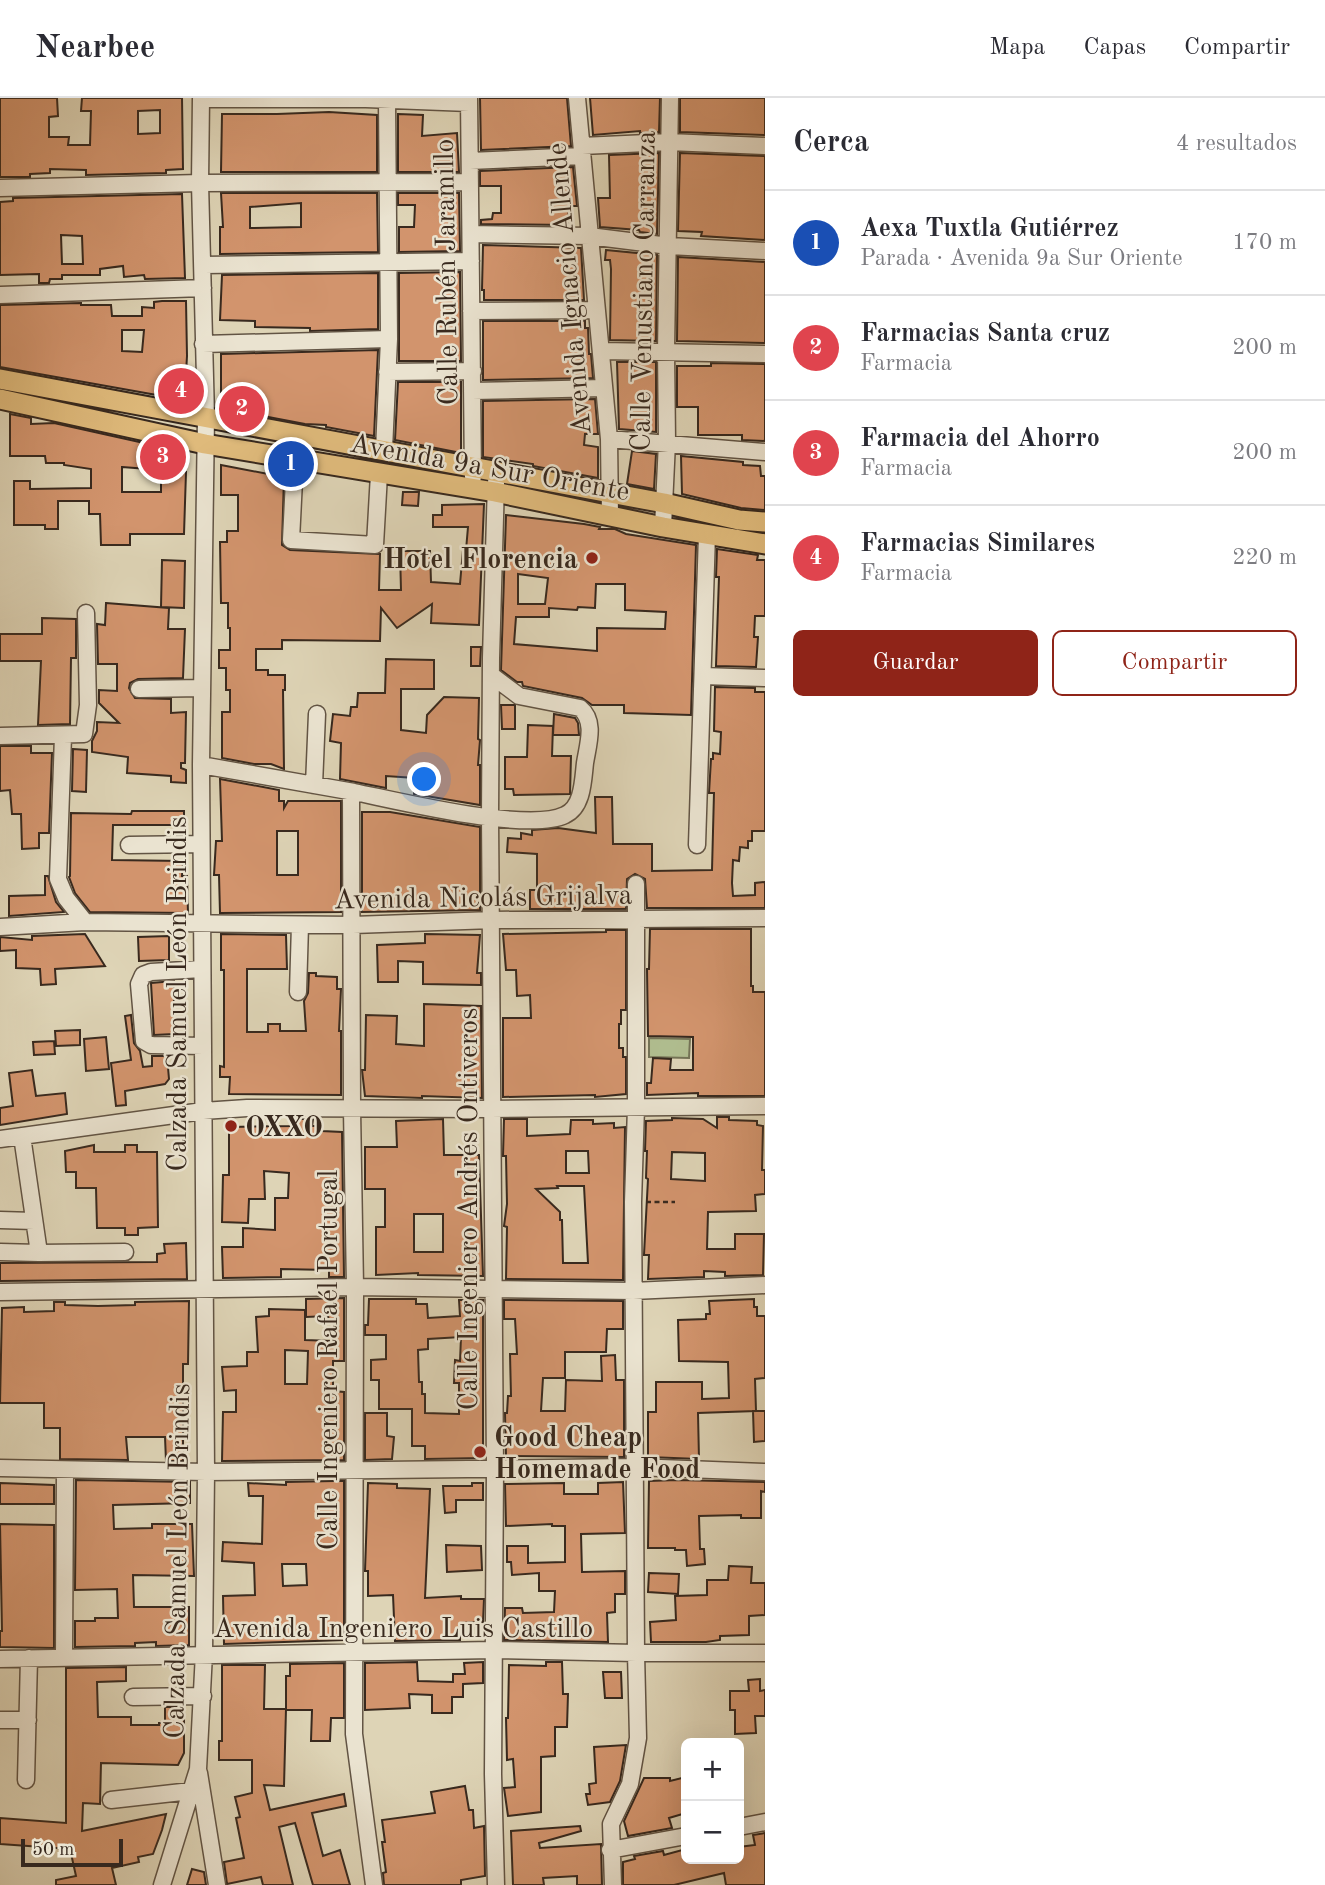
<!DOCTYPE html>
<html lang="es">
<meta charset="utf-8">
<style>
:root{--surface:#fff;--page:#f2f2f3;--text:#2b2b33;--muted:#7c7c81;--line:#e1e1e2;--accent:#8f2418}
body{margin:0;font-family:"Old Standard TT",serif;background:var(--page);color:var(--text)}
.controls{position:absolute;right:21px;bottom:21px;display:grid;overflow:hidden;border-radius:10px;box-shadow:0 7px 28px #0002}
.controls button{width:63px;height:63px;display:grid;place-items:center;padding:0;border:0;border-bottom:2px solid var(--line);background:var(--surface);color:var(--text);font:35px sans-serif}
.scale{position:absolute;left:21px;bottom:18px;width:102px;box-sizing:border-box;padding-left:7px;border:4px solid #38291e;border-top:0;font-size:19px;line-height:24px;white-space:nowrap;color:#38291e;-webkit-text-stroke:5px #eae3d0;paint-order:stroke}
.you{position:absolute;left:425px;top:682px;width:24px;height:24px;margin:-18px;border:5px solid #fff;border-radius:50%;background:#1a73e8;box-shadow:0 0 0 10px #1a73e833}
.badge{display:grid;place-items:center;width:46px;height:46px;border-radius:50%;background:var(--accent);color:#fff;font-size:23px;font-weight:700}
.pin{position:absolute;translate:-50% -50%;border:4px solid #fff;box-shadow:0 2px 7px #0006}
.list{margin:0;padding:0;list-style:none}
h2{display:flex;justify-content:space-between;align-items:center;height:91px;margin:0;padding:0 28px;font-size:30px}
h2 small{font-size:23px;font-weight:400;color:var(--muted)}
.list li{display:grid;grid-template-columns:46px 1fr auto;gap:21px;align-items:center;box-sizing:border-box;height:105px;padding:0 28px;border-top:2px solid var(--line)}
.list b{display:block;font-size:26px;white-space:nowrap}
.list p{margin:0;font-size:23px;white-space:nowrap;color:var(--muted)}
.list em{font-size:23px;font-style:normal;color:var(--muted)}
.actions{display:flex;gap:14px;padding:21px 28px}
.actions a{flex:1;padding:16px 0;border:2px solid var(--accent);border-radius:10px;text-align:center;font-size:24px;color:var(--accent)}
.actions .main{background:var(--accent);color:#fff}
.map{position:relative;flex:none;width:765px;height:1787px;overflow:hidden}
header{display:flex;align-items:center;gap:42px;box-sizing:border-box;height:98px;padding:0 35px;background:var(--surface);border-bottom:2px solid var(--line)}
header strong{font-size:33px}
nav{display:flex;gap:38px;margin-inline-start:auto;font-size:24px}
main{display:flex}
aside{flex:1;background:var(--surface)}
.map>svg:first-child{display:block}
</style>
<header>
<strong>Nearbee</strong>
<nav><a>Mapa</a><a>Capas</a><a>Compartir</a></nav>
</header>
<main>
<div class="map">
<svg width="765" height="1787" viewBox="0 0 765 1787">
<rect width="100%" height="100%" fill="#ded4b6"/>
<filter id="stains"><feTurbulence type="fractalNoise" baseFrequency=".00286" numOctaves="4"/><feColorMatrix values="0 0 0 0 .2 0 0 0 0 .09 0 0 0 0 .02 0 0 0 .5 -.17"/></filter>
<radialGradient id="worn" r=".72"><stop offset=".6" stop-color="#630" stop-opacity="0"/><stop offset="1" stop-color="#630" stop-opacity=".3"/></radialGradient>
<path fill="#b0bd8f" stroke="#747356" stroke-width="2" d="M649,940L690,941L689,960L649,959Z"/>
<path fill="#d2946d" stroke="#38291e" stroke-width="2" fill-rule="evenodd" d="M0,0H57L58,18L49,19V39H69L68,47H90L91,13H81L82,0H182L183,71L166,72V75L86,77V72L50,71V75L30,76V79H0ZM160,12V35L138,36V13Z
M480,0H567L571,48L481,52Z
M590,0H660L659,34L640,35V33L593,37Z
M680,0H765V37L680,34Z
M329,14L377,17V74H221L222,16H277Z
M398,16L423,17L422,38L457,35L459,74H398Z
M659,55L657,136L640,134L639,132L600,129L598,100H610L609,57Z
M680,55L765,58V142L701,138L702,134L678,133Z
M573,69L577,108H569L568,127L481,126V122L492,121L493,115H501V88H480V73Z
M221,95H377L378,154L220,156V129H223ZM301,105V129L250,130V109Z
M398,95H459L460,153L399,154V129H414L415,107H398Z
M182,96L185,180L145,181L144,177L124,179L123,168L100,171V177H62V181H50L49,185H39V176L0,177V104L13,103V100ZM61,137L82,138L83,166H62Z
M483,147L581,150L584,202H484V192H482Z
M606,152L657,157L656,243L610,242L611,171L610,162H605Z
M678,159L765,164V245L677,243Z
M460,174L461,263H399V175Z
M378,175V231L310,233V230L255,229V223L220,222L222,177Z
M162,203H186L187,258L186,275H182L179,301L0,269V207L81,205V207H111L112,218H142V209L154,210V204ZM122,232H144L142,254L122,253Z
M483,223H585V230H588L589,256H591L593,280L483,282Z
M378,252L374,338L326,329V327L305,326L221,310V256Z
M617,264H656V334L619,331Z
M711,265L765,266V343L742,342V337H698V309H677V268H711Z
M398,284H461V355L395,342Z
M595,301L598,336H585L584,347L598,349V380L533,368V366L483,359V303Z
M10,316L31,320V326L54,325L144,345L142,352L176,359L175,374H186L184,436H130V447H101L100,416H89V403H58V431H45V427H14V383H30V391L91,390V371L64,367V365H46L45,358H10ZM122,369L161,372V394H122Z
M632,353L656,356L654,391L627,386Z
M681,358L743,364V367L760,368L761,378H765V412L741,410L682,396Z
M221,367L284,379L282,447L290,452L380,456L379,492H401L400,453H430L431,484L460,486L463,452H466L468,429H433V417H442V407L484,406L479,527L431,525L432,506L397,530L381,510L380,543L282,542V551H256V572H268V577H285V592H283L284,671L271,666H254L222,660V614H230V592H226V570H219V552H230V530H228V505H221L220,444H227V433H238V397H221Z
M403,394H419L418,408L402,407Z
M506,417L584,426L600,429L599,431H615L626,436L696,447L691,617L624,615V607H592L582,600L523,588L522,584H517L501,572ZM518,476L548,480L545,506H518ZM596,486H625V512L666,514L665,531L597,530V553L514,546L516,519H549V510L577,512L578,509L595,510Z
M717,451L758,457L757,462H765V518H755L754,539H758L756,569L716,568L719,479H716Z
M162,462L185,463L184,510L161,509Z
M106,505L169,510L168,531H185L183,580L138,581L130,585L129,590L135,600L171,601V615L186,614L185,665H181V670L186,672V685L171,684V678L127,675L128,659L92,654V643L97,633V624L119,625L99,605V592L117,593V566H98L97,526L105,527Z
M42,520L76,521V560H71L70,626L38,627L41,563H0V536H42Z
M471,549H481L480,568H471Z
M386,561L434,562V591H401V632L426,635L427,617L444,599L479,600L478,641L480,642L478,667H480V707L414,696L415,680L386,678V690L340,681L341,645L330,643L333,616L350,618L351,609H357L358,595H385Z
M715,589L755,590V594H765V733H752V743H748V750L740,749L739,763L733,762L732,785L733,798L755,797V785L765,784V810H647L645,781L635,776L627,781L626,811H530V792H537V756L507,754L508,740L521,741V735L532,737V732L558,730L596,735L595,699H612L613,746H652V773L712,772L714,695H709L711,661H713V655L720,656L721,634L714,633Z
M501,607H515V631H502Z
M554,616L575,620L578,625L579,637H553Z
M528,627L553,628L552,658H571L570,696L514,697L513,691H505V659H527Z
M0,648H31V655H52L49,735H39V750L22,751L21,716H12L10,692L0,693Z
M73,651L87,652L86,694L72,693Z
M220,681L279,692V703H284V710L288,703H341V814L220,815L219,777H214L216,743H222ZM277,733H298V777H277Z
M132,713H184V727H113L112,762L183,763L182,778H187L188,815L90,814L75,795L69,779L70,778L71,715L131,716Z
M362,714H390L480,729V812L362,814Z
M45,778H48L56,804L64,814L9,818V798L45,797Z
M650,831H751V888H753V894H765V998H698V995L647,997V985H651L653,960L671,961L670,972H693V939L648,938L647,871H649Z
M606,832H626V912H621V926H619V950H623V959H626V996L595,999V997L503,999V920H531L530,897L517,898L516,872H506L503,836L606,834Z
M85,836L105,868L55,871L56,886L41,887L40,871L16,870V852L0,853V839L32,842V838Z
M221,836L286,837L287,871H247V934H268V926H280V933H306L304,903L308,895L309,875H316V878L337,879V891H341L339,933H341V997L229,996L230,979H220V968L224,969V872H221Z
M425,836L480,837L477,875H481V887L423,886V864L398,863V884H378L377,847L425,845Z
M169,838V862L139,863L138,839Z
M174,883V936L154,937L151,885Z
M424,906L481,908L482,1000L422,998V1000L365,998L362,972H365L366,917L397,918L396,946L424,948Z
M131,917L134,945L140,953L143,969L152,968V958H167L169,981L165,986L125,993L126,1007L116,1008L111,965L131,962L125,918Z
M80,932V947L56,948L55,933Z
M106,939L109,971L86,973L84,941Z
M54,943L55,956L34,957L33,944Z
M32,972L36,998L65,995L67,1016L0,1027V1010L13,1008L9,975Z
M717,1019H729V1022L757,1023V1027L763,1028L762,1072H765V1096L755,1097L756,1113L708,1114L707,1151H735V1136H764L763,1177L725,1178V1174L704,1173V1179L648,1181L649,1157H644L648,1081L646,1080L647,1053H645L646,1023L672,1022V1020L703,1021L717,1030ZM672,1054L705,1055V1083L671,1081Z
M295,1021H313L312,1028H322V1033L342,1034L344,1179H329V1172L281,1171V1179L223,1180L222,1149H243V1130L275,1132V1100H288L289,1075L264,1073L265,1101H249L248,1125L222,1124L223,1077H229V1029L294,1028Z
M443,1021L444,1057H479L483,1178L418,1177V1175L376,1177V1129H385V1091H365V1049H397L396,1023ZM414,1116H443V1154H414Z
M504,1021H527V1038L570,1036L571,1022H593V1026L614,1025V1030L625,1029L623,1182L506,1181L507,1129L504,1128L507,1106L506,1058H503ZM566,1053H588L589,1075H566ZM557,1088H584L588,1165H563L562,1122H560V1114L536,1091L558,1090Z
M94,1047V1054H125V1047H137V1054H157L158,1129L138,1130V1137H125V1130H97L96,1090H76V1074H66L65,1053Z
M186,1145L187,1181L0,1183V1165L157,1164V1156L165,1155L164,1146Z
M344,1200V1263H333V1293L344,1294V1362L222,1363L223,1314H236V1292L224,1293L222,1269L247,1268V1254H258L256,1219L269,1218V1211L305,1212V1242L333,1243V1221L329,1222L328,1218L306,1219V1201ZM285,1252L308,1253L307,1286H285Z
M369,1201H416V1206H427L428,1220L460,1218L459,1202H483V1360L425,1361V1348H412V1311H379V1282H371V1262L386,1261V1237H365V1227H368ZM461,1239L460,1263L455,1262L454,1285H459V1316L425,1315V1296H422V1284H419L418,1252L428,1251V1241Z
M754,1201V1209H757V1218H765V1280L755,1281L756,1313L698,1315L699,1361L648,1359V1314H656V1284H702V1301L729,1300L728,1264L679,1263L678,1222L706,1221V1216H710L709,1203Z
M504,1202L623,1203V1231H607L606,1254H565V1280H543L541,1313H565L566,1282L602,1283L601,1258L615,1257L616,1282H624V1359L506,1358L505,1315H507L508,1298H511L510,1256H517L515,1221H504Z
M189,1203L188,1266H183V1363H166L165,1339H126L128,1362L60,1361V1330H44V1305H0L2,1210L24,1209V1214L54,1213V1204H65V1207L98,1208L135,1207V1204Z
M753,1313H765V1343L754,1344Z
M365,1315H387V1338L394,1339L392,1361L365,1362Z
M76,1382L190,1384V1405L113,1407L114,1431L152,1430V1426H192L194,1478L133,1477L134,1509H189V1547L156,1548V1544L135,1545V1548L75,1549V1523H95V1520H118L117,1491L75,1492Z
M677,1382L765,1384V1394L761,1393V1420H741V1417L699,1418L700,1451H704L705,1466L687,1468L686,1452H675V1450H648L649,1383Z
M334,1383H344V1542L224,1546L223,1498L255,1497L254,1465L222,1463L223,1444L262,1446L263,1398H249L248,1385L286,1387V1384ZM282,1466H306L307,1487L283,1488Z
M623,1384L625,1435L581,1436L582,1474L625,1473V1496H615V1514L607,1515L608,1544L504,1542L505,1510H522L523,1515L554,1514L555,1493H539V1475L512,1477L511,1464H507V1448H528V1465L565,1464V1428H552V1426L506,1428L505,1386L564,1385V1396H598V1385Z
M0,1385L54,1387V1406H0Z
M368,1385L397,1386V1390L430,1391L425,1500L461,1498V1501H484L483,1524L460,1525V1542L395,1543L393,1497L368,1498V1473H365Z
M472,1385H483V1402H456V1414L445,1415L443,1388H472Z
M0,1426L54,1427V1550L0,1549V1533H2Z
M446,1447L481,1448L482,1472L447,1474Z
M729,1468L752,1469L751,1485H765V1517L749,1518V1537L720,1538V1542L706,1544H651L650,1524L676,1522L675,1498L707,1497V1482H728Z
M649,1475L679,1476L678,1496L648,1494Z
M417,1564L418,1583L453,1584V1576H465L464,1565L483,1564V1585L463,1586V1599H452V1615H432V1597L409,1596L410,1610L365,1612V1565Z
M546,1564H562L563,1596H568L567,1629H555V1658L541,1659V1714L508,1718L504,1690L515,1689L513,1661L507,1662L506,1620H508L509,1567L546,1568Z
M344,1565V1620H331L330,1643H311L312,1612H286V1578H290V1566Z
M222,1567H265L264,1611H286L284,1688L264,1687L270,1712L344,1696L346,1708L312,1715L323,1758L340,1752L350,1787H313L295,1725L279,1729L293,1787H263L261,1779L227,1786L224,1764L244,1760L236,1720L240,1719L235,1699L252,1695V1662H219V1643H222Z
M126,1569V1583L97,1584L98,1619H131V1627H159V1625H165V1609H184V1655L178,1667L101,1665L100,1706L83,1705L82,1733L166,1716L162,1732L153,1756L138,1759L139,1764L112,1770L116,1787H56V1782L76,1778L70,1751L0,1746V1720L66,1725V1570Z
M603,1574H621L622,1600H605Z
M760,1581V1593L765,1592V1618H755L756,1635L735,1636V1612H730V1593H749L748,1582Z
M626,1647L620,1683L610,1704L588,1707L586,1696H590L589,1686L596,1685L594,1649Z
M686,1679V1715L669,1720L672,1730L628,1738L624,1723L644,1680H670V1683Z
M465,1688L469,1712H473L474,1730L484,1728L485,1778L461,1782V1787H384L383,1775L386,1774L382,1744H385L382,1722L435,1715L431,1694Z
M580,1728L581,1733L539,1745L540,1750L601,1746L602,1787H577V1778L543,1780L544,1787H513L511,1733Z
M765,1735V1787H726L724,1775L674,1787H623V1764L635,1761L634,1758L663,1753L664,1757L686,1751V1761H739V1749L755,1747L753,1737Z
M192,1771L204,1774L206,1787H187Z"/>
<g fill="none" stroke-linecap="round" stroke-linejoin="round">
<g stroke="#625444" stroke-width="19">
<path id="minor" d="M469,0L473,379
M577,0L609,341L610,418
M201,1H366L469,5
M582,48L669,44L765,48
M470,63L582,58
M0,90L200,85L470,84
M471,136L589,138L669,148L765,153
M204,167L471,163
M0,197L203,190
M471,213L597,212
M203,246L389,241
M602,253L765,256
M387,274L473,273
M472,293L604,290
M609,341L765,354
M384,352L389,241L387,2
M295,362L291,442L375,447L379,376
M663,429L667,344L666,253L670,0
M703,578L765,580
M139,591L202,590
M0,638L84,636L88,607L86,515
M63,638L58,781L66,800L85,824
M201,667C252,676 303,685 354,694C399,703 528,735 565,717C583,709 583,682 585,665C588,646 596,623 580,610L519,598L491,577
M314,687L317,616
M351,694L352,1011L355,1189L354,1636L374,1787
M129,747L201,746
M697,747L707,436
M0,829L85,824L353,827L493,822L765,820
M202,871L151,874L143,877L139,886L144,943L151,947L203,948
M298,894L300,827
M22,1038L39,1155L125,1154
M0,1041L203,1013L247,1010L491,1011L765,1008
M0,1122L34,1123
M0,1154L39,1155
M0,1194L355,1189L633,1193L765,1187
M0,1370L206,1374L635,1369L765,1374
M64,1558L65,1373
M0,1561L493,1552L636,1555H765
M133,1599L203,1598
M0,1622H28
M199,1675L217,1787
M26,1682L29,1560
M111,1702L191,1693
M739,1729L765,1724
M610,1752L686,1738
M162,1787L198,1671L204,1555L206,1374L201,667L206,319L200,85L201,0
M496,1787L493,1676L495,1371L490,720L491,560L496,384
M613,1787L611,1726L630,1686L638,1640L636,1555L633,1104L636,1009V786"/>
</g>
<g stroke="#38291e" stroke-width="23">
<path id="major" d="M0,281L664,405L739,422L765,424
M0,301L205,346L495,394L663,429L765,446"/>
</g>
<path stroke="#38291e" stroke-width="2.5" stroke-dasharray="5 3.5" stroke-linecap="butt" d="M646,1104H675"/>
<use href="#minor" stroke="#eae3d0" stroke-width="16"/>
<use href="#major" stroke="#dfba7b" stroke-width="19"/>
</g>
<g fill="#8f2418" stroke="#eae3d0" stroke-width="2.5">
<circle cx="592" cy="460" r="7"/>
<circle cx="231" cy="1028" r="7"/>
<circle cx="480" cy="1354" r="7"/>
</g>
<g text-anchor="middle" stroke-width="5" stroke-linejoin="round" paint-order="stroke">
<g font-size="28" fill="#38291e" stroke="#eae3d0">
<text transform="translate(445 174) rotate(-91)" y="10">Calle Rubén Jaramillo</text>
<text transform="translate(568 191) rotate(-95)" y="10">Avenida Ignacio Allende</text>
<text transform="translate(642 193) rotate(-89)" y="10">Calle Venustiano Carranza</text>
<text transform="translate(490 368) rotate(10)" y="10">Avenida 9a Sur Oriente</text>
<text transform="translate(483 798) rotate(-1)" y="10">Avenida Nicolás Grijalva</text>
<text transform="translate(176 896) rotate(-90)" y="10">Calzada Samuel León Brindis</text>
<text transform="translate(467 1111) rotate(-90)" y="10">Calle Ingeniero Andrés Ontiveros</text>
<text transform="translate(327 1262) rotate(-90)" y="10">Calle Ingeniero Rafaél Portugal</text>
<text transform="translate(176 1463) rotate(-89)" y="10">Calzada Samuel León Brindis</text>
<text x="403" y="1539">Avenida Ingeniero Luis Castillo</text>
</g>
<g font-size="28" font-weight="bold" fill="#38291e" stroke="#eae3d0" text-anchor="start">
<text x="578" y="470" text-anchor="end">Hotel Florencia</text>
<text x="245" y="1038">OXXO</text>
<text x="494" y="1348">Good Cheap<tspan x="494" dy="32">Homemade Food</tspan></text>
</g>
</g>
<rect width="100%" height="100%" filter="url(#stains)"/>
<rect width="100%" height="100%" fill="url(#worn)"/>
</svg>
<div class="controls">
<button>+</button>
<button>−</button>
</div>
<div class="scale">50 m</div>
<div class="you"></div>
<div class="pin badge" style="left:291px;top:366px;background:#1a4fb4">1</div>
<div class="pin badge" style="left:242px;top:311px;background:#e0444e">2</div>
<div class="pin badge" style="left:163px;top:359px;background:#e0444e">3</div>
<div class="pin badge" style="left:181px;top:293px;background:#e0444e">4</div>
</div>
<aside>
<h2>Cerca<small>4 resultados</small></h2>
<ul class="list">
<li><span class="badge" style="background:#1a4fb4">1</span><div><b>Aexa Tuxtla Gutiérrez</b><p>Parada · Avenida 9a Sur Oriente</p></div><em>170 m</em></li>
<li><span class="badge" style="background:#e0444e">2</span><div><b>Farmacias Santa cruz</b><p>Farmacia</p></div><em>200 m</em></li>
<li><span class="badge" style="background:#e0444e">3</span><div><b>Farmacia del Ahorro</b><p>Farmacia</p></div><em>200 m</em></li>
<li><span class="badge" style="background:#e0444e">4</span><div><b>Farmacias Similares</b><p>Farmacia</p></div><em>220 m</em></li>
</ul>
<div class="actions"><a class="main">Guardar</a><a>Compartir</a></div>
</aside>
</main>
